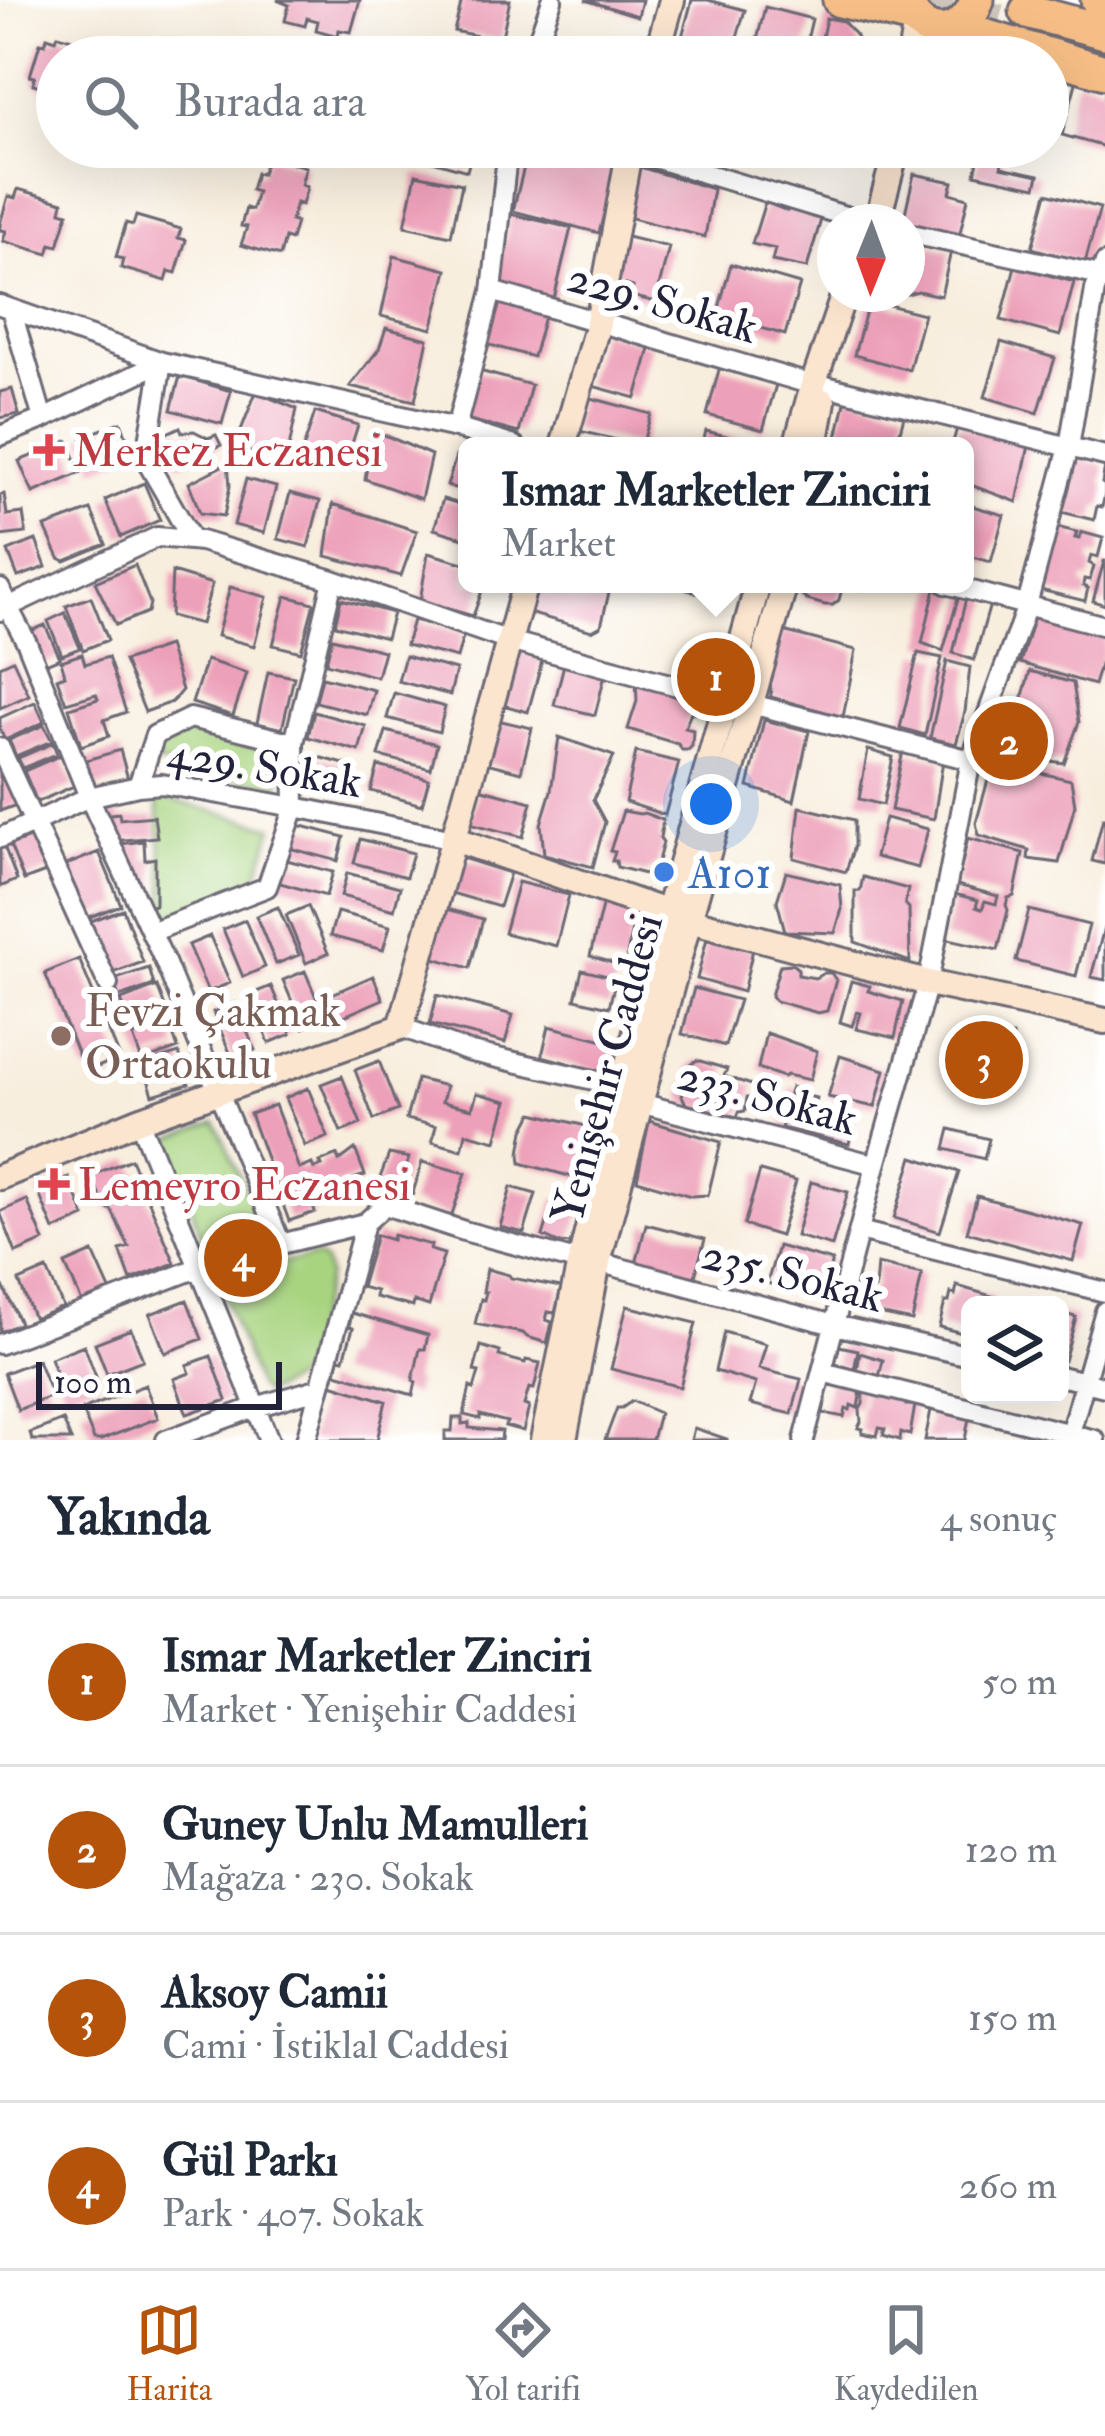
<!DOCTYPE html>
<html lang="tr">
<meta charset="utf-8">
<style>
:root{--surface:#fff;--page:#f2f2f3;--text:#1f2937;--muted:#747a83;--line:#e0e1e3;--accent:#b45309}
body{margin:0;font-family:"IM FELL Double Pica",serif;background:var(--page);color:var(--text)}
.controls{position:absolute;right:36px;bottom:36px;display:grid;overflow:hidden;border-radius:18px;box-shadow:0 12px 48px #0002}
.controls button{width:108px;height:108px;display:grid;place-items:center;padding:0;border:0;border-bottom:3px solid var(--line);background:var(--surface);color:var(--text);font:60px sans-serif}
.compass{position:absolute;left:817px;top:204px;width:108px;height:108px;border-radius:50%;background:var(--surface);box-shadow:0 12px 48px #0002;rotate:181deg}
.scale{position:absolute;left:36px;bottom:30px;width:246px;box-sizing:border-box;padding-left:12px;border:6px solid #22223b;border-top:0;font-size:33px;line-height:42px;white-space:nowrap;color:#22223b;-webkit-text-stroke:9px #fff;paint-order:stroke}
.you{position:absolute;left:711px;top:804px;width:42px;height:42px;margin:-30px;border:9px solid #fff;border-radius:50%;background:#1a73e8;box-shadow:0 0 0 18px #1a73e833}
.badge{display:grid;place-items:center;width:78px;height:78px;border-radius:50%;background:var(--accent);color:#fff;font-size:39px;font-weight:700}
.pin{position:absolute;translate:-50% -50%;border:6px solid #fff;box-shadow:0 3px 12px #0006}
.popup{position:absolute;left:458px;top:437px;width:516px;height:156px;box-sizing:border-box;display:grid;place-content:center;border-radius:18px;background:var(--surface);filter:drop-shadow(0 3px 9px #0005);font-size:39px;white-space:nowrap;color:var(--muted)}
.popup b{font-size:45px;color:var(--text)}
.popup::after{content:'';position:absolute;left:50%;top:100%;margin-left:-24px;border:24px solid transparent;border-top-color:var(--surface)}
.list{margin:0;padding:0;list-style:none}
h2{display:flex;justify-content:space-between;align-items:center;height:156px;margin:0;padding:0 48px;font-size:51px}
h2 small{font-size:39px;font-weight:400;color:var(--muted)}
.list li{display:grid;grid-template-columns:78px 1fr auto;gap:36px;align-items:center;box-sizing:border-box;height:168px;padding:0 48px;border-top:3px solid var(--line)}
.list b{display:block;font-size:45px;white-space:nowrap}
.list p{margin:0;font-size:39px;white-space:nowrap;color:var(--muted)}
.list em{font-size:39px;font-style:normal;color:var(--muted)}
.icon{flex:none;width:66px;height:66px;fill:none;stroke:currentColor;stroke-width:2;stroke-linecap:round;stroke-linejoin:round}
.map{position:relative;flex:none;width:1105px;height:1440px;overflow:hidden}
.search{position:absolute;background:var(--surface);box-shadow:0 12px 48px #0002;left:36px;right:36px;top:36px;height:132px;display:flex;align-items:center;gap:30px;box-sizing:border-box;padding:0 42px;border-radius:66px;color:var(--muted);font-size:45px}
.sheet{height:828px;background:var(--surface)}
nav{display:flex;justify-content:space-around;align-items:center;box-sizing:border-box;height:168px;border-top:3px solid var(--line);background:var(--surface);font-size:33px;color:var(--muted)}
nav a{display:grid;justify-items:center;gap:6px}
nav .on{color:var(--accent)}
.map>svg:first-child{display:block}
</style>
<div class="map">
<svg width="1105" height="1440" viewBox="0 0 1105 1440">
<rect width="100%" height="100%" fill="#fff"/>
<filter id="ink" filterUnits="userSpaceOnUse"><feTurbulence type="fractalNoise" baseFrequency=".00833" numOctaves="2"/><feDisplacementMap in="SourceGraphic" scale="24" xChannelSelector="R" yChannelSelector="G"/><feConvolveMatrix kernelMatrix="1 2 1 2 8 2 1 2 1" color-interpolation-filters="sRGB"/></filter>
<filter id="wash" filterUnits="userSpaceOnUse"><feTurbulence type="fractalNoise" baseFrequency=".004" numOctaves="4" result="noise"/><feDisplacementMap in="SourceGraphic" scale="48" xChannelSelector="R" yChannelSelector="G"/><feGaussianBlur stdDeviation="2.7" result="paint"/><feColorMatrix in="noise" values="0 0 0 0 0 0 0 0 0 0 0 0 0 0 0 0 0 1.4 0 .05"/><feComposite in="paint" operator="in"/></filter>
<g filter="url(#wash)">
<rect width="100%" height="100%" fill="#f8eede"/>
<path fill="#a8d480" stroke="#657b5e" stroke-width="3" d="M192,734L286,754L279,786L151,762L165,741Z
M157,796L273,827L255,884L166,917Z
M216,1122L278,1264L316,1256L324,1261L328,1275L300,1376L265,1394L257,1386L166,1140Z"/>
<g id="blocks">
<path fill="#eda0b9" d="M277,0H360L351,32L339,30L338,36L316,30L318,21L307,18L305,26L285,21L289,5Z
M462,0H510L501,41L454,31Z
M585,0H642L638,16Z
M692,0H708L745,10L733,51L682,37Z
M765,7L812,19L803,57H753Z
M826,18L843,21L856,36L862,57H818Z
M58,35L99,47L98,52L111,56L57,57V96L41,91L43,87L33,84L35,77L30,76L40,43L45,44L47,37L56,40Z
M460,43L506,56V57H456Z
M555,45L598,55L597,57H552Z
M1048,79L1059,82L1050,119H1048Z
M1077,79L1105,86V147L1062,135Z
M425,147H484V148L472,152L467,171L422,158Z
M529,147H561L617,163L599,233L513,211Z
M766,147H833L828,165Z
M981,148L1004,153L1001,167L1039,175L1036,187L975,174Z
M267,156L306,167L301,185L307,187L302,205L296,203L291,221L296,222L291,240L285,238L280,256L241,245L247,227L241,226L246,208L252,210L257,192L251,190L256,173L262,174Z
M633,165L713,189L705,237L624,216Z
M416,174L462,184L451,236L405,226Z
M914,174L953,182L950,193L968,198L959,237L903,222Z
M18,189L63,202L61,211L68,213L58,246L51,244L48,254L3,241L6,231L0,230V224L8,196L15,198Z
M1047,193L1100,208L1085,263L1032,248Z
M765,202L787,211L788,204L822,216L807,268L772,261L775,249L752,244Z
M511,214L571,228L554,299L495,282Z
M136,216L181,229L178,238L186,240L176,273L169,271L166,281L121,268L123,259L116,257L126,223L133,225Z
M619,235L669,247L655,302L631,296L633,287L626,285L624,295L605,290Z
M907,240L951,251L941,296L918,291L907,294Z
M394,256L447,270L432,329L381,316Z
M731,264L800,284L785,335L717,315Z
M1015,266L1074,282L1060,336L1001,320Z
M496,296L546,309L533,357L483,343Z
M869,300L924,314L909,370L854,355Z
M386,328L428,339L415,401L350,386L379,349Z
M600,331L651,345L636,398L585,384Z
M1001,342L1055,358L1038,413L985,397Z
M720,366L777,381L763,430L707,415Z
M472,369L531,385L519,433L462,418Z
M180,376L231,391L222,424L171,410Z
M12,389L19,414L0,418V392Z
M256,392L297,409L286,462L234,448Z
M847,394L906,409L896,446H850L836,442Z
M580,395L651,414L642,446L571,429Z
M315,412L358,425L345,465L302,452Z
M121,422L133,454L95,469L82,437Z
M958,424L1029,445L1017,502L965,483V446H952Z
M180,427L182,432L194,431L208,438L216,435L221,445L179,465L163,435Z
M373,430L431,455L421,499L365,479Z
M706,431L759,444L758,446H702Z
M68,441L81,473L33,493L19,461Z
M456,456L467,460V491L447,486Z
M1074,458L1105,466L1102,483L1105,485V494L1102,507L1097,506L1094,520L1061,512Z
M228,463L230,486L224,516L200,513L189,483Z
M246,479L276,487L264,533L234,525Z
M144,483L160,520L121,537L105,500Z
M290,493L320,501L308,547L278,539Z
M4,494L7,515L23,513L26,533L0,536V495Z
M443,499L467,506V539L434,529Z
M333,504L417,531L401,576L326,556Z
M965,504L1004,515L991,562L965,555Z
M91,510L106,544L65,561L59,558L45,527Z
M1056,527L1077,532L1075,538L1079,539L1081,532L1103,538L1098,557L1091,555L1089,563L1094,566L1090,580L1084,579L1083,586L1088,588L1085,601L1040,590Z
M36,540L46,567L18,577L8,551Z
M428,553L467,564V584H481V594L473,616L420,601Z
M1104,561H1105V605L1093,601Z
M135,565L150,603L148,612L116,625L95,582Z
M172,572L212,584L201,624L170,616Z
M527,584H611L601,626L592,631L525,612Z
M671,584H727L722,601Z
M798,584H843L839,600L833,605H825L807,600L802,596Z
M936,585L960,592L943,651L922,643Z
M230,587L267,597L254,646L217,636Z
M967,594L991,601L974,660L953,653Z
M286,596L314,603L301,652L273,645Z
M91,597L108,640L83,650L66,606Z
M341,599L393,613L386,638L335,625Z
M1035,612L1105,633V649L1094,685L1020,663Z
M65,613L80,648L62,655L48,621Z
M413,620L464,633L457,658L406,645Z
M45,625L60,658L41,666L26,633Z
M783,631L856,650L843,717L771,697L770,674Z
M332,638L384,651L377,677L326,663Z
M168,646L182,690L172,702L145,712L124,661Z
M514,649L543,657L528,712L499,704Z
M918,653L942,658L925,735L900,728Z
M82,654L85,664L108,657L126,712L104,720L109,736L81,746L69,708L98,699L96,694L66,703L57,678L65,675L61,661Z
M405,656L456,670L450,695L398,681Z
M13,660L29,695L0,708V666Z
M206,660L247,673L233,716L192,703Z
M565,660L606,671L595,715L554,705Z
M947,661L970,667L965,712L956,744L930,738Z
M1030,671L1073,683L1079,722L1064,763L1023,757L1016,720Z
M268,672L294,677L282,729L257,723Z
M322,677L374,690L367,715L316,702Z
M636,680L704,698L700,702L696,713L691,712L685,728L693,730L692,746L688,750H682L678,744L628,729L637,701Z
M394,693L445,707L439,732L387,718Z
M35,702L44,722L5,740L0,729V718Z
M314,712L366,726L359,751L308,737Z
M493,719L532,728L521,772L482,762Z
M764,720L809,731L794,801L748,787Z
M44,725L52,741L16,756L9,740Z
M386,731L437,744L431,769L379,756Z
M559,737L614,756L593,800L605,822L593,867L544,854L541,824L551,791Z
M53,743L57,754L23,768L18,758Z
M120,750L128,779L93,789L86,760Z
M868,750L893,757L883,805L859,799Z
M903,751L943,760L934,819L891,810Z
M636,752L679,762L665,815L625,802Z
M304,753L355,767L348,792L297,778Z
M61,755L74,786L37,802L24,771Z
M993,762L1071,780L1075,805L1059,863L1028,859L1029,850L979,835L976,823Z
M378,766L429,779L422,805L371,791Z
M6,768L19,804L0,811V770Z
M479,788L532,802L523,837L470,823Z
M800,807L854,820V846L846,872L794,858Z
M623,811L640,814L644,813L663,820L660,838L663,842L657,865L645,874L617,867L616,861H612L615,852L610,851Z
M119,813L120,819L154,816L157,837L113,841L102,815Z
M885,818L928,829L918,868L875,857Z
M1103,818H1105V864L1092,861Z
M291,823L344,837L338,861L285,847Z
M38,835L51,870L24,880L10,845Z
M968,838L1023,853L1014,896L1008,898L1006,905L1008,910L998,950L944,938L955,894L978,900L976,907L982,909L985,901L996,904L998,896L957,885Z
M360,839L413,853L406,877L354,863Z
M144,841L145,860L155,858V905L142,909L112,845Z
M4,846L17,880L0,887V848Z
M99,852L121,905L87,918L66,865Z
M459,857L510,873L499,907L448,892Z
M279,858L333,872L326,896L273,881Z
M786,872L840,885L842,909L835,933L785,931L777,901Z
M347,873L400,887L394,910L341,896Z
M863,877L908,889L905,904L909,908L910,962L855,942V891H860Z
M518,882L569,895L556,946L504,933Z
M604,898L641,911L632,928L625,967L590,956Z
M308,906L328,953L306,963L286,915Z
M278,907L299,955L276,964L256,916Z
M443,908L483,919L470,968L430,957Z
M123,909L143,962L110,974L91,921Z
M1029,910L1089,925L1076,976L1016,961Z
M337,912L390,926L383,950L330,936Z
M245,920L265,967L243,977L223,929Z
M1104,928H1105V980L1091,977Z
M210,936L230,983L208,992L188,945Z
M707,938L753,949L743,992L697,979Z
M79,959L120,1058L85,1072L45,973Z
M792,964L798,969V975L815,978L824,973H831L836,980L827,1011L818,1013L775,1001L771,996L780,965Z
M149,968L154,985L119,997L113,980Z
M582,970L616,978L609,1007L575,999Z
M305,971L325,1019L303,1028L283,980Z
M373,976L383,999L335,1020L325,997Z
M851,981L870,986L868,991L903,1001L895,1038L856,1029L861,1013L857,1012L852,1026L840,1022Z
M157,986L170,1020L133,1033L121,1000Z
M271,986L291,1034L269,1043L249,995Z
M694,988L739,1000L725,1046L682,1034Z
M437,995L513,1015L505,1043L430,1024Z
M235,1003L255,1050L233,1060L213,1012Z
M169,1023L178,1048L142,1061L133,1036Z
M549,1026L624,1045L616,1076L542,1056Z
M766,1033L817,1051L810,1080L787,1075L783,1077L758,1068Z
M1013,1036L1016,1080L954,1084L951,1040Z
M179,1053L189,1084L153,1095L143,1064Z
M840,1056L885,1070L875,1107L828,1097Z
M697,1060L727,1069L724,1076L755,1086L752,1098H747L745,1111L739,1112L737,1117L686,1104L682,1096L690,1065Z
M379,1061L398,1110L374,1120L355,1070Z
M342,1076L361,1124L341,1132L321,1084Z
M417,1079L446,1086L442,1102L472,1109L477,1093L507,1101L496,1141L466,1133L462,1150L432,1142L436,1126L406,1119Z
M791,1087L808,1091L807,1096L816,1098L815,1106L832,1110L831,1115L854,1121L849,1144L781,1128L785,1114L779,1113L782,1099L787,1100Z
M308,1088L328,1137L305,1146L285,1098Z
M275,1105L299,1169L312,1164L314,1169L322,1166L320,1162L337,1155L339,1161L355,1149L365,1175L315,1193L309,1179L303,1181L315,1212L289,1221L250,1114Z
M533,1113L598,1129L599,1147L593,1169L584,1180L521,1163L520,1153L524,1130Z
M649,1121L721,1142L708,1195L691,1196L637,1180Z
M950,1129L989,1139L984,1159L945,1149Z
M389,1154L409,1158L397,1198L375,1191Z
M913,1157L959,1172L940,1232L894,1218Z
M131,1159L175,1263L131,1280L120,1250L129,1247L111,1209H107L90,1176Z
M422,1162L466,1173L451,1217L410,1203Z
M760,1171L796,1181L780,1236L744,1225Z
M69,1178L85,1217L54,1230L38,1191Z
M811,1182L848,1192L832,1246L796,1236Z
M511,1187L536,1194L524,1233L500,1227Z
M977,1196L1083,1225L1073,1261L967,1232Z
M554,1199L582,1207L570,1244L558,1243L543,1236Z
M27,1200L44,1241L16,1253L0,1212Z
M646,1224L705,1239L694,1280L636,1264Z
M376,1235L392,1240L393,1235L431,1245L430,1250L444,1254L429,1306L414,1301L413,1307L375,1297L376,1291L361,1287Z
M778,1246L832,1261L821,1298L767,1283Z
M93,1252L110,1290L82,1302L65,1264Z
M877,1264L922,1274L912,1321L865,1311L868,1295L875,1288Z
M47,1269L63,1307L34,1319L19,1281Z
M487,1269L509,1275L511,1278L561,1287L555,1313L548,1312L546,1320L552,1322L547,1343L527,1337L523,1333L475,1324L481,1299L484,1300L486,1292H483Z
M3,1286L20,1323L0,1332V1287Z
M957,1286L995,1297L993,1305H970V1335L939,1327L945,1302H949L951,1293L955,1295Z
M187,1300L202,1339L165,1353L150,1314Z
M627,1306L696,1323L680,1387L611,1369Z
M352,1313L428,1335L425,1349H420L413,1380L416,1382L413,1395L336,1373L339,1358L344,1359L353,1328L349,1326Z
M1060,1313L1076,1317L1064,1361L1060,1360Z
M131,1329L143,1360L107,1374L95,1343Z
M724,1332L766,1344L759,1369L801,1379L792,1414L750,1404L756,1383L715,1371Z
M84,1345L98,1382L64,1394L50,1358Z
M481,1346L500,1352L499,1356L525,1363L526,1360L540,1363L534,1389L529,1388L524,1405L529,1407L523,1431L505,1426L507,1422L480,1415V1419L464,1415L470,1387L474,1389L479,1372L474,1371Z
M839,1346L858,1350L854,1370L835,1364Z
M860,1353L883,1360L879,1377L857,1371Z
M211,1356L227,1400L187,1414L174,1379L190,1373L187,1365Z
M38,1360L52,1396L18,1410L4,1373Z
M829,1381L861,1389L858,1408L851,1405L850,1410L846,1409L844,1417L823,1413Z
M325,1382L386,1401L377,1440H309Z
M145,1385L158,1418L101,1440H94L82,1410Z
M863,1391L906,1400V1405H915L910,1435L901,1432L900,1440L883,1435L885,1429L879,1428L877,1436L862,1433L863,1429L858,1428L861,1422L860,1409L863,1404Z
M632,1401L659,1413L652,1440H605L617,1408H622Z
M931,1410L969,1418L965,1440H925Z
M453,1418H462V1424L469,1423V1428L502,1431L501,1440H445V1431H452Z
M63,1420L71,1440H32L30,1433Z
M694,1428L727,1439V1440H691Z"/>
</g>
</g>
<g filter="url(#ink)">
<use href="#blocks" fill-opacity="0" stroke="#6d6974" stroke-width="3"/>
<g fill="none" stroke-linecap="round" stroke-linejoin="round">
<path stroke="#cdc5bd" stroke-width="33" stroke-dasharray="33 16" stroke-linecap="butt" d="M920,0L1027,28"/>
<g stroke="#6d6974" stroke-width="24">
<path id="street" d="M532,57L552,0
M618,147L865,222
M907,233L1105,276
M492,291L813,385
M0,305L162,362L456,428L515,446
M11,309L43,419L162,362L146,460L192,540
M826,386L1105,456
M456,428L492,291L508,147
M0,436L43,419
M946,584L1105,626
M0,589L8,607L157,537L201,541L333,580L509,641L726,699
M0,611L8,607L27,643L89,797L165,962L281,1244L365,1223L306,1440
M751,704L971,760
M0,748L108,984
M138,786L155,735L190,718L294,743
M0,838L89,797L138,786L162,784L295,807L454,839
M151,932L267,887L295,807L294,743L333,580
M401,1027L467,1051L624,1087
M640,1103L876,1165
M139,1120L269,1440
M365,1223L385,1205L464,1231L580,1262
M859,1231L1105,1292
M598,1262L834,1325L970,1356
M0,1344L200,1267
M822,1372L1095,1440
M1060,1376L1105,1387
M166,1440L256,1407L320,1388
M804,1440L876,1165L928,983L971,760L1027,605L1069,447L1095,290L1105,263
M1068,1440L1105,1311"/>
</g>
<g stroke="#6d6974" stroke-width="30">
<path id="secondary" d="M656,57L672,0
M910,57L916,21
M877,222L897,147
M563,446L598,323L630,147
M796,446L813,385L844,294
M815,446L823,401
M454,839L689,920L928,983L1105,1021
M0,1177L139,1120L401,1027L525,584
M543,1440L580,1262L641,1010L758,584
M564,1440L598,1262L689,920L785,584"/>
</g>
<g stroke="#6d6974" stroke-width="39">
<path id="highway" d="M840,0L912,17
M905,0C918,42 964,41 977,0
M1098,0L1105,2
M1027,11L1105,32
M957,28L1105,72"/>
</g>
<use href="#street" stroke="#fff" stroke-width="18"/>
<use href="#secondary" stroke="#fbe5cf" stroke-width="24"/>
<use href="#highway" stroke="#f6be86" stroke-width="33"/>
</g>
</g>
<g fill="#e0444e" stroke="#fff" stroke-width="4.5">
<path d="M43 432h12v12h12v12h-12v12h-12v-12h-12v-12h12z"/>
<path d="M48 1166h12v12h12v12h-12v12h-12v-12h-12v-12h12z"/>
</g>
<circle fill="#3f7fe0" stroke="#fff" stroke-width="4.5" cx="664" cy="872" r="12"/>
<circle fill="#8d6e63" stroke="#fff" stroke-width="4.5" cx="61" cy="1036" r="12"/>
<g text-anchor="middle" stroke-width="12" stroke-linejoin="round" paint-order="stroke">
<g font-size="45" fill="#22223b" stroke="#fff">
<text transform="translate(663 301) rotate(16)" y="16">229. Sokak</text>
<text transform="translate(265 766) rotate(9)" y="16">429. Sokak</text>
<text transform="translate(606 1068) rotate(-75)" y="16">Yenişehir Caddesi</text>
<text transform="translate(768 1096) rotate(15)" y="16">233. Sokak</text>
<text transform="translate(793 1274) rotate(14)" y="16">235. Sokak</text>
</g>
<g font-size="45" fill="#be3a42" stroke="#fff" text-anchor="start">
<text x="73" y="466">Merkez Eczanesi</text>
<text x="78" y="1200">Lemeyro Eczanesi</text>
</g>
<g font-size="45" fill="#366cbe" stroke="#fff" text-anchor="start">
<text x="688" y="888">A101</text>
</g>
<g font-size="45" fill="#785e54" stroke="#fff" text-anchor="start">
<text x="85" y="1026">Fevzi Çakmak<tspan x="85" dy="52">Ortaokulu</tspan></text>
</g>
</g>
</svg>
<div class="controls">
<button><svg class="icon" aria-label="layers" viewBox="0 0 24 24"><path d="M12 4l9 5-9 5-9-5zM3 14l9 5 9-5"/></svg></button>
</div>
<svg class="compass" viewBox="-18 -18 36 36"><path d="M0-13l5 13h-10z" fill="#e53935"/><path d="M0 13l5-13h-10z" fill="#747a83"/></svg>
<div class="scale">100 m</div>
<div class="you"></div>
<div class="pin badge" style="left:716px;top:677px">1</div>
<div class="popup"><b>Ismar Marketler Zinciri</b>Market</div>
<div class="pin badge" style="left:1009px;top:741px">2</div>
<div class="pin badge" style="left:984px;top:1060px">3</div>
<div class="pin badge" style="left:243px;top:1258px">4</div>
<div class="search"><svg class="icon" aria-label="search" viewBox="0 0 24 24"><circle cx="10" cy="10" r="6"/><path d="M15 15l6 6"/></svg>Burada ara</div>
</div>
<section class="sheet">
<h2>Yakında<small>4 sonuç</small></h2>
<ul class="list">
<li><span class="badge">1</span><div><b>Ismar Marketler Zinciri</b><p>Market · Yenişehir Caddesi</p></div><em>50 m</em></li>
<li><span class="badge">2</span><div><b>Guney Unlu Mamulleri</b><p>Mağaza · 230. Sokak</p></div><em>120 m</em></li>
<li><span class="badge">3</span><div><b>Aksoy Camii</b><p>Cami · İstiklal Caddesi</p></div><em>150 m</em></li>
<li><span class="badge">4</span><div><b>Gül Parkı</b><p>Park · 407. Sokak</p></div><em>260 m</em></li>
</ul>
</section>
<nav>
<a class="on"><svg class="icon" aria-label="map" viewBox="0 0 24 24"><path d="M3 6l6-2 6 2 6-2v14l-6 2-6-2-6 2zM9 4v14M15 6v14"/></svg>Harita</a>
<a><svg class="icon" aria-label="directions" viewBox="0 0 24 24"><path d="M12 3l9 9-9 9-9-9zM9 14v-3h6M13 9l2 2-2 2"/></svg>Yol tarifi</a>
<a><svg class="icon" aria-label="saved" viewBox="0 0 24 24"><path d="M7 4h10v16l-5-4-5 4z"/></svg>Kaydedilen</a>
</nav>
